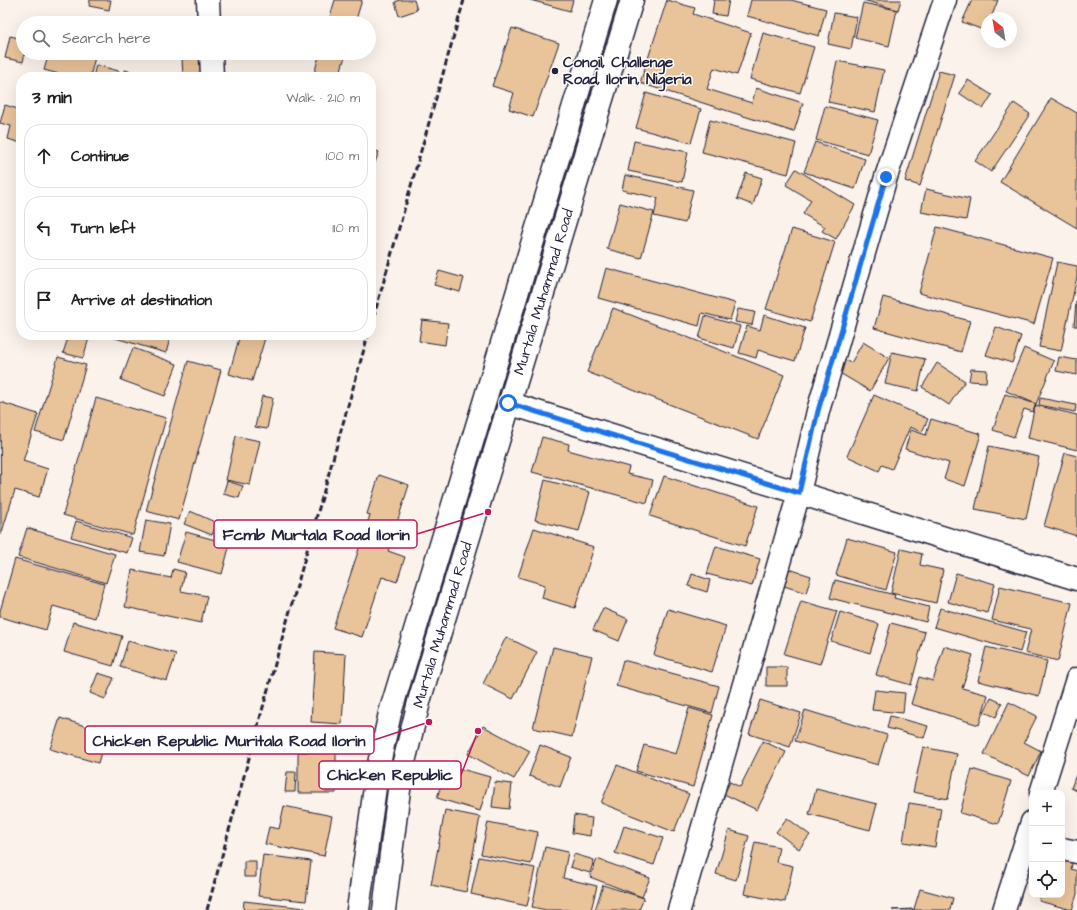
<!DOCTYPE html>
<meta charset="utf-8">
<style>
:root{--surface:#fff;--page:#f6f6f6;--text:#202124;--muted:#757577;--line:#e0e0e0}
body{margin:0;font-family:"Architects Daughter",sans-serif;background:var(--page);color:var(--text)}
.controls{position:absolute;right:12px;bottom:12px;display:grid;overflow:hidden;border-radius:8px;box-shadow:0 4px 16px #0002}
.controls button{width:36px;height:36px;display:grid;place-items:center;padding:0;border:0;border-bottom:1px solid var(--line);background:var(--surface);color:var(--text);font:20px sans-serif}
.compass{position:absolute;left:981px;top:12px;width:36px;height:36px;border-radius:50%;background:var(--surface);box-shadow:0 4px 16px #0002;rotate:329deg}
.stop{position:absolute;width:12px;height:12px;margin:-9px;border:3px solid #1a73e8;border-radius:50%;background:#fff}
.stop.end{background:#1a73e8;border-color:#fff;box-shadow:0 1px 4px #0008}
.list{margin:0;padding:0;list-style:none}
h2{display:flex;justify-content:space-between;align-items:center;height:52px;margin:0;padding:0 16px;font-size:17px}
h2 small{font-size:13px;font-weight:400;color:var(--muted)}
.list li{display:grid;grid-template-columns:26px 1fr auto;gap:12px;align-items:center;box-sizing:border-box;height:64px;margin:0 8px 8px;padding:0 8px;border:1px solid var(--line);border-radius:16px}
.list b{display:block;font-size:15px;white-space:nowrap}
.list em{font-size:13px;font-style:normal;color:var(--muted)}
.icon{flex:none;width:22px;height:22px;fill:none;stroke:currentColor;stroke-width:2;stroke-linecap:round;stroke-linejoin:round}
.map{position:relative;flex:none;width:1077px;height:910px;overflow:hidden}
.search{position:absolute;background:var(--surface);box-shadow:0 4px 16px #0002;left:16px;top:16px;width:360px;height:44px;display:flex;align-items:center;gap:10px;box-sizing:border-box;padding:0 14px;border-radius:22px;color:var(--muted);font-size:15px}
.panel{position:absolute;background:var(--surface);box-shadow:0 4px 16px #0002;left:16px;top:72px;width:360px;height:268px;border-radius:16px}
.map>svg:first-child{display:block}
</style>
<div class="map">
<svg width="1077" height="910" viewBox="0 0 1077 910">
<rect width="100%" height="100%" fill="#fbf3eb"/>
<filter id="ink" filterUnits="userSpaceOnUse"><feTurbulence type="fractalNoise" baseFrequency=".025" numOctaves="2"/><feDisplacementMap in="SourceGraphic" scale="8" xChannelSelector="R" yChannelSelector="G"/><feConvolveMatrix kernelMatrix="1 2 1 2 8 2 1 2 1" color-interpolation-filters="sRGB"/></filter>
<g filter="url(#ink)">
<path fill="#e9c39a" stroke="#22223b" d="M90,0H111L109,10L89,6Z
M335,0H362L355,23H328Z
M400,0H414L417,10L399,16L395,2Z
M530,0H573L570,11Z
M667,0L695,8L693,14L751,33L737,75L714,68L707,89L752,103L756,88L803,103L794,132L640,83Z
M714,0H729L726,16L712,14Z
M751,0H791L826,9L819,36L747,16Z
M863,0H901L898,10Z
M972,0H998L991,18H987L986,31L962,22Z
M863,3L897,10L889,46L855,38Z
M834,13L857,17L851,49L828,44Z
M512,28L559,43L533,117L509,109L514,93L492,86Z
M763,33L814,47L800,93L750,79Z
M10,36L23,39V53H25L23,62L5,58Z
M49,53H96L90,77H70L44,70Z
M320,53H346L339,77H313Z
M203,58L204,77H183L182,59Z
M837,61L884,70L875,112L828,102Z
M96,65L119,71L117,77H93Z
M125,70L149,77H123Z
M939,71L955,75L920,186L905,181Z
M968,80L992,95L983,109L959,93Z
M646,93L701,109L691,143L636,128Z
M1051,98L1077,113V228L1000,182Z
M1014,103L1030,114L991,172L975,161Z
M5,105L21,110V143L8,139L11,126L0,123Z
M825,106L878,120L868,154L816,140Z
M710,120L796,143L788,174L702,152Z
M634,141L688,152L682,182L628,171Z
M815,142L865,159L855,189L804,172Z
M371,149L379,152L371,173Z
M796,169L855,205L836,239L822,231L825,227L803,214L811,200L786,185Z
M746,173L762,178L753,205L737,199Z
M625,175L693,190L685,223L654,216L658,198L622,190Z
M926,189L970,199L966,220L921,212Z
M620,203L654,212L641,258L607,249Z
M937,227L1053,258L1034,324L919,293Z
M792,229L835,242L810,322L766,309Z
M1057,262L1077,266V277L1061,351L1039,347Z
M606,268L735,303L730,320L702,313L699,326L598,298Z
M439,271L464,278L460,292L434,285Z
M883,297L970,321L961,352L874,328Z
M1076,302H1077V326H1074Z
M613,308L784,375L758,439L587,372Z
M738,309L755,312L752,325L735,322Z
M764,315L805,328L795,361L758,350L756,358L739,353L747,326L760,330Z
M705,316L740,326L734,348L699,338Z
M422,320L448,323L445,345L419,341Z
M996,327L1021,336L1012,363L986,355Z
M69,335H90L83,358L63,353Z
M113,335H171L166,353L112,337Z
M240,335H266L252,381L229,374Z
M863,342L889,358L870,391L838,372L845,360L851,363Z
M133,348L177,364L165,396L121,380Z
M1024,348L1054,361L1036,404L1006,391Z
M892,352L925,359L918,391L885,384Z
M58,357L86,365L64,440L35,432Z
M1059,357L1077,360V375L1056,371Z
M188,361L221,370L179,520L146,511Z
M937,363L965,381L949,405L922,387Z
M971,369L987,370L986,382L969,381Z
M1005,394L1036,404L1033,412L1024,409L1014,437L993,430Z
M874,395L928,419L922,432L910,427L892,469L882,465L879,471L847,456Z
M262,396L273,398L267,429L255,427Z
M96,398L166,418L133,535L63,515Z
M1040,398L1076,405L1075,412L1039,405Z
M0,402L38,414L23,461L48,469L39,497L15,490L1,535Z
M1035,405L1077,415V450L1028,438Z
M931,419L981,434L965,486L944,479L949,463L905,449L911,430L926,435Z
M236,436L260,441L250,485L226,480Z
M542,437L569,444L568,450L629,467L627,474L653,480L647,503L532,472Z
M989,446L1039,457L1026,519L975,509Z
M1065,453L1077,456V536L1044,526Z
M379,475L409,485L388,551L405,557L397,582L382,577L362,637L333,628L370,515L367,514Z
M664,476L758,506L745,546L650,516Z
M545,480L590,492L579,531L535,520Z
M227,481L243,486L239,498L223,494Z
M190,511L217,523L212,535L184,524Z
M146,520L170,524L164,556L140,552Z
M76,521L132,538L127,553L71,537Z
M27,528L115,554L106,583L18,557Z
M534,528L594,547L575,608L542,598L545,585L518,577Z
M186,532L230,544L222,574L177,562Z
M847,538L897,552L886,590L836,575Z
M716,546L760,559L752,586L707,574Z
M901,549L922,554L920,565L943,570L936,603L891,593Z
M15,559L104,584L95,618L53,606L46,630L0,617V611Z
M173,569L185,572L181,591L207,596L201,623L125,607L132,570L171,578Z
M789,569L811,576L806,593L784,586Z
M956,573L995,584L987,613L948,602Z
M692,574L710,580L707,592L688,586Z
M835,580L895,595L894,598L929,607L926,622L830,598Z
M1000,586L1072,603L1058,661L1025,653L1031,629L992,620Z
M801,601L837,611L820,664L784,654Z
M603,608L628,619L619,641L593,630Z
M940,608L1026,632L1020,652L934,627Z
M668,609L726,626L712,672L654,655Z
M840,612L879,624L870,653L831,641Z
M73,622L122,636L113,666L64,652Z
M891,623L925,632L911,685L876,675Z
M506,637L537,652L513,699L483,684Z
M128,641L176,654L167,681L120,667Z
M944,646L973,655L962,688L988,695L979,725L911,704L919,677L933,681Z
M553,647L592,656L572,737L533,728Z
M986,647L1047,661L1039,696L978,681Z
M315,652L346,654L342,724L311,722Z
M623,660L719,686L712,713L616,686Z
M766,667H787V686H766Z
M98,673L114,678L105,699L90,693Z
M875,690L905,693L903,713L872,710Z
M991,698L1002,703L996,717L984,712Z
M760,700L801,713L790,747L749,734Z
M1009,702L1037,716L1024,742L1041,751L1029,776L984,754Z
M689,708L713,715L693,787L636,771L644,745L676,754Z
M805,710L887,735L878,765L795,741Z
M890,716L928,726L924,738L887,728Z
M60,718L107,733L98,763L50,749Z
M483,726L530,751L514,779L468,754Z
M763,741L786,752L757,810L724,794L730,782L740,787Z
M540,745L571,757L560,787L529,776Z
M923,747L957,754L948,799L913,792Z
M298,752H336V793H298Z
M447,765L490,777L480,811L437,798Z
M617,765L689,794L674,832L601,803Z
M972,769L1011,781L998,824L960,813Z
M287,772H296L295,792H285Z
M1077,772V791L1071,788Z
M495,782L512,784L509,809L492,807Z
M816,789L877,804L870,830L809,814Z
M909,803L941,808L935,847L903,842Z
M284,806L332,816L324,856L265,844L269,827L279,829Z
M445,810L480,817L466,892L431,885Z
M574,815L592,818L590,836L572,833Z
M787,818L810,835L799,849L776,832Z
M488,822L538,832L531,864L481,854Z
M624,826L663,838L654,865L615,853Z
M729,830L749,836L736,880L716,874Z
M755,842L779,847L776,862L793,866L785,902L744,894Z
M545,847L568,852L563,878L597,886L591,910H546L532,907Z
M574,854L594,860L590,873L570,867Z
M263,855L311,861L306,901L258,896Z
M1062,856L1073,859L1071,869L1077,871V894L1072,910L1039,901L1041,895H1062Z
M479,857L535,868L527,906L471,894Z
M597,859L650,878L642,897L590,877Z
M244,861H256V877H244Z
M603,885L644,898L639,910H595Z
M920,889L953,898L950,910H892L914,909Z
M244,901L305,908V910H243Z"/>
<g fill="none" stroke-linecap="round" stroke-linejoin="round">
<g stroke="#22223b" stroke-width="25">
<path id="minor" d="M208,0L209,23
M211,53L212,77
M508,403L1077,579
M1041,793L1077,679
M1062,849L1077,852
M679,910L799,493L818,411L886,177L945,0
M1004,910L1032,822"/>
</g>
<g stroke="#22223b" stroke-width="25">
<g id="highway">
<path d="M358,910L377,773L390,713L606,0"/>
<path id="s1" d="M384,910L401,774L420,698L632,0"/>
</g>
</g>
<use href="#minor" stroke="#fff" stroke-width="22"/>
<use href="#highway" stroke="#fff" stroke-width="22"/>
<path stroke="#22223b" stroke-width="3" stroke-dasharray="6 3" stroke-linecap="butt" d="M371,326L464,0
M207,910L278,653L368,335"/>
</g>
</g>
<g fill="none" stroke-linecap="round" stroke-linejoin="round" filter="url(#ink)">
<path stroke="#1a73e8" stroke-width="5" d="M508,403L799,493L818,411L886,177"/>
</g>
<circle fill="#22223b" stroke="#fff" stroke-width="1.5" cx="555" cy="71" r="4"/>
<g text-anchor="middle" stroke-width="3" stroke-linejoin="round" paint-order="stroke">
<g font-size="15" font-weight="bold" fill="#22223b" stroke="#fff" text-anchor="start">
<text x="563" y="67">Conoil, Challenge<tspan x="563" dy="17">Road, Ilorin, Nigeria</tspan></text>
</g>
<g font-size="15" fill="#22223b" stroke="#fff">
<text dy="5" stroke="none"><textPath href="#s1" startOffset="640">Murtala Muhammad Road</textPath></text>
<text dy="5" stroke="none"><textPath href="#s1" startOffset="292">Murtala Muhammad Road</textPath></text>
</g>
</g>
<path fill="none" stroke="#c2185b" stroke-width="1.5" d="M488 512L417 534M429 722L374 740M478 731L461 775"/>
<g fill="#c2185b" stroke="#fff" stroke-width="1.5">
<circle cx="488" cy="512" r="4"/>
<circle cx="429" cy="722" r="4"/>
<circle cx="478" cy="731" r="4"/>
</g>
<g fill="#fff" stroke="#c2185b" stroke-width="1.5">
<rect x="214" y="520" width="203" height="28" rx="4"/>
<rect x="85" y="726" width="289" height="28" rx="4"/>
<rect x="319" y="761" width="142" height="28" rx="4"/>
</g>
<g font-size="16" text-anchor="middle" font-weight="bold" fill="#22223b">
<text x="316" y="540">Fcmb Murtala Road Ilorin</text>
<text x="229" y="746">Chicken Republic Muritala Road Ilorin</text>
<text x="390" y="780">Chicken Republic</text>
</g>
</svg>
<div class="controls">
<button>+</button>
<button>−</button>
<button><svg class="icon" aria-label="locate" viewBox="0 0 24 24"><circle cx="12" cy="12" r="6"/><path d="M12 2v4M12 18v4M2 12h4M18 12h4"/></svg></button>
</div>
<svg class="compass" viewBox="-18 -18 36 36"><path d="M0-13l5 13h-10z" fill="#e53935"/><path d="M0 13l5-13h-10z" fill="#757577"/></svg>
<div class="stop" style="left:508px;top:403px"></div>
<div class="stop end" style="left:886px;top:177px"></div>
<div class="search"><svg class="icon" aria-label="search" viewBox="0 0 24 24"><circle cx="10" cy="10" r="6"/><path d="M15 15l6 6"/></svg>Search here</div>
<section class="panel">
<h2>3 min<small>Walk · 210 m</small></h2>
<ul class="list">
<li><svg class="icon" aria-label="ahead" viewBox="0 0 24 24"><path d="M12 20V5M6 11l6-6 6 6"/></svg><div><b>Continue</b></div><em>100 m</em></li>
<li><svg class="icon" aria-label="left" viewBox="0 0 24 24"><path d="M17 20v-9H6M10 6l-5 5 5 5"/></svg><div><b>Turn left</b></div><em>110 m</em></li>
<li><svg class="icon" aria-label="arrive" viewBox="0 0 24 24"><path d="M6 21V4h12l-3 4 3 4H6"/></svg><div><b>Arrive at destination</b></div></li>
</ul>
</section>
</div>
